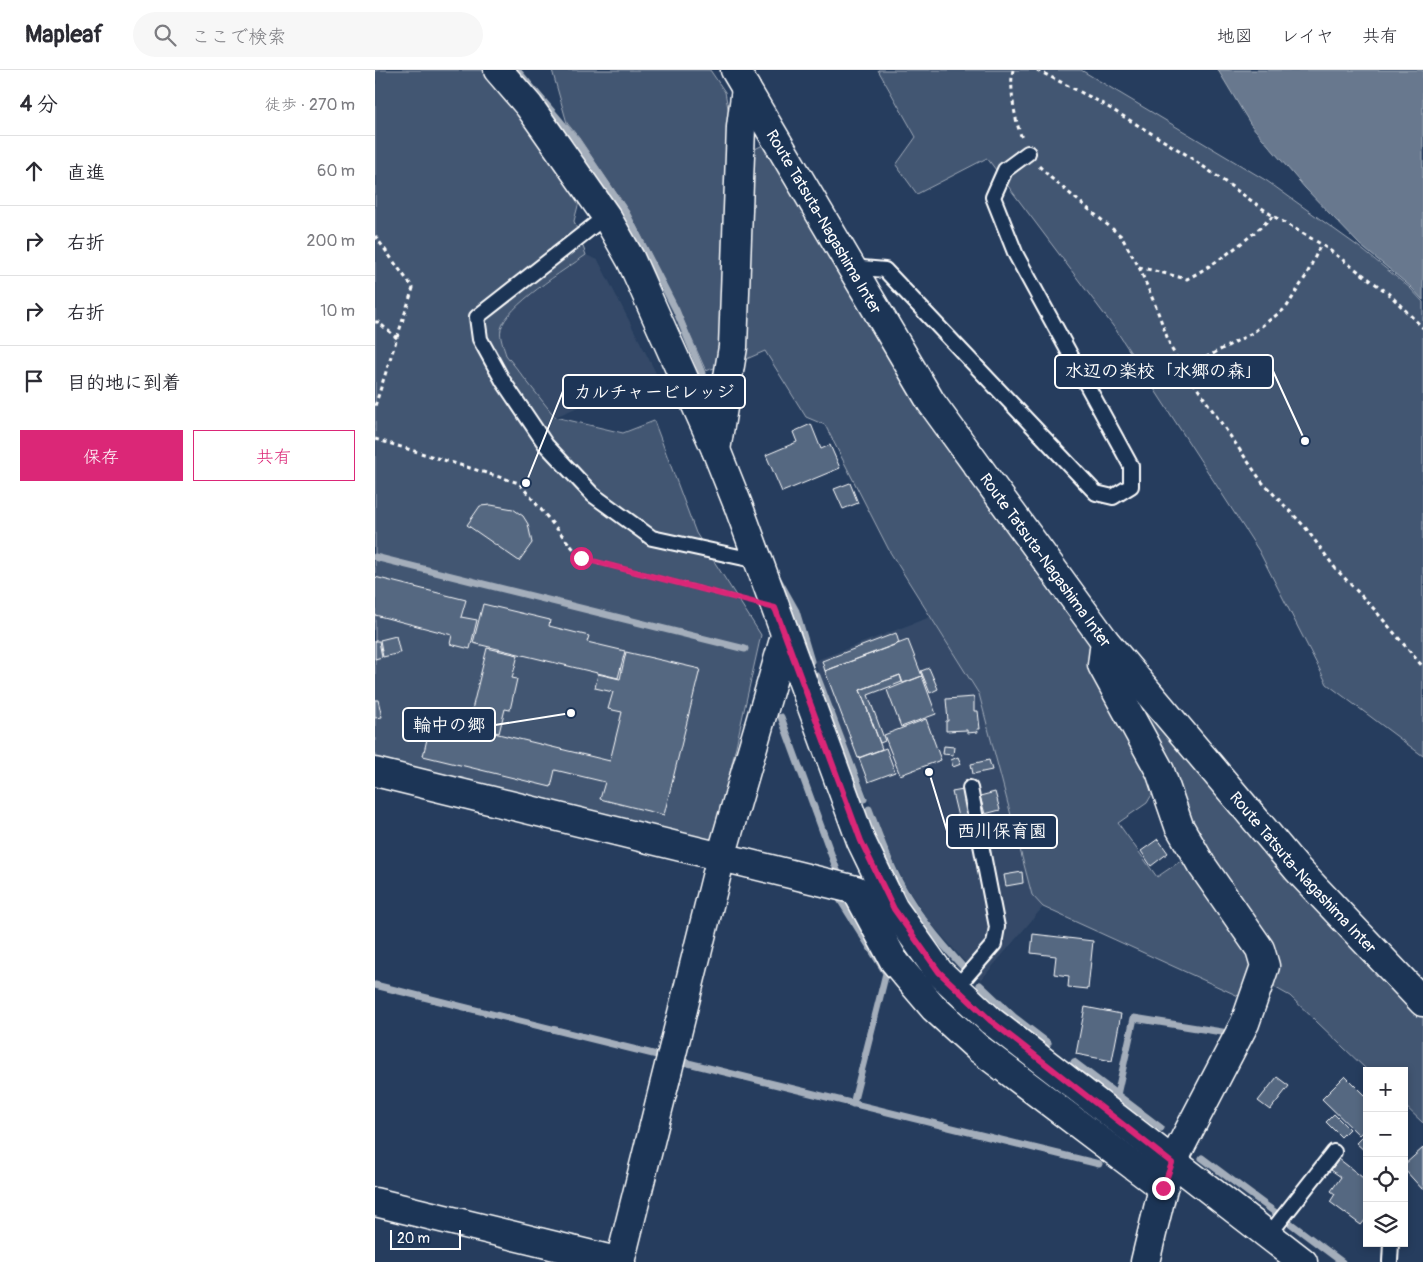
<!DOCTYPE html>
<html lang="ja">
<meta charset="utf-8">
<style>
:root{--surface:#fff;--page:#f7f7f7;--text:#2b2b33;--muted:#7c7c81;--line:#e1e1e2;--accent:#db2777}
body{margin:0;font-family:Pangolin,"Klee One",sans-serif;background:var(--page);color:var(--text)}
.controls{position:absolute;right:15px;bottom:15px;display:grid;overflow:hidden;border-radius:0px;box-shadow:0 2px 8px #0003}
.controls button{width:45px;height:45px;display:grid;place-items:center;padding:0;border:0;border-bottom:1px solid var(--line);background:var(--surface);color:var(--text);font:25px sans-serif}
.scale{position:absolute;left:15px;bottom:12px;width:71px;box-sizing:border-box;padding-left:5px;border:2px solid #fff;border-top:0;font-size:14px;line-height:18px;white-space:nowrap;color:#fff;-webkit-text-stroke:4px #1d3557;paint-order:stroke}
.stop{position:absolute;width:15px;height:15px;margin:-11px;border:4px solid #db2777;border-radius:50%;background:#fff}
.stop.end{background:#db2777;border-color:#fff;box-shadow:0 1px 5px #0008}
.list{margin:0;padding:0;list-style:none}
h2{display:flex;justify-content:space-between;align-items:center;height:65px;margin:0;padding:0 20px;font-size:21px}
h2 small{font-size:16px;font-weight:400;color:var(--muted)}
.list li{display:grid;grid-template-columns:32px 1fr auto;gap:15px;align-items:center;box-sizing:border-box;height:70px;padding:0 20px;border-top:1px solid var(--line)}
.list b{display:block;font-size:19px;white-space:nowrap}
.list em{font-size:16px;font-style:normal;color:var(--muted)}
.actions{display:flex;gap:10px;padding:15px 20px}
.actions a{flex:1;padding:11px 0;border:1px solid var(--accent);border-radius:0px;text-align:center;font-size:18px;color:var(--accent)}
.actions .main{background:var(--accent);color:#fff}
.icon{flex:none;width:28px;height:28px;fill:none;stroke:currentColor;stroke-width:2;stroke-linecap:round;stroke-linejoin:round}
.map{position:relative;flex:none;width:1048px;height:1192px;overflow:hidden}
header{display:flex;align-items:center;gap:30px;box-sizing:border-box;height:70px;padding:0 25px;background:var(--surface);border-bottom:1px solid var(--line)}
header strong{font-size:24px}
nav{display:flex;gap:28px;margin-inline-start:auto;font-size:18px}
.search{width:350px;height:45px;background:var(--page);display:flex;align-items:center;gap:12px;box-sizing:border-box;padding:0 18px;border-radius:28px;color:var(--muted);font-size:19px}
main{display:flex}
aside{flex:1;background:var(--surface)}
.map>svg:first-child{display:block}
</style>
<header>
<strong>Mapleaf</strong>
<div class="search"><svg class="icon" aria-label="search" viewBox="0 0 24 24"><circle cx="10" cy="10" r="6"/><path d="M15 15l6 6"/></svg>ここで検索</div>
<nav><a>地図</a><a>レイヤ</a><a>共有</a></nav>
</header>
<main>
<aside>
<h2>4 分<small>徒歩 · 270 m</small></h2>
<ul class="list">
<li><svg class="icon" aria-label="ahead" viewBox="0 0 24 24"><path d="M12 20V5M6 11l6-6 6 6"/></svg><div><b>直進</b></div><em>60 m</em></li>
<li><svg class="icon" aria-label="right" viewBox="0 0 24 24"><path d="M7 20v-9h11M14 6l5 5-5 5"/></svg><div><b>右折</b></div><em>200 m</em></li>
<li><svg class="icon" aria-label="right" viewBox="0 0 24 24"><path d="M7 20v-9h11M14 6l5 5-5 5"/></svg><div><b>右折</b></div><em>10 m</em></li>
<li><svg class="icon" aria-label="arrive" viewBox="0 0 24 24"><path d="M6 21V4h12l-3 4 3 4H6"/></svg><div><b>目的地に到着</b></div></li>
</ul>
<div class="actions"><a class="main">保存</a><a>共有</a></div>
</aside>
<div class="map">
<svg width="1048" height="1192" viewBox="0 0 1048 1192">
<rect width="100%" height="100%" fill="#263d5e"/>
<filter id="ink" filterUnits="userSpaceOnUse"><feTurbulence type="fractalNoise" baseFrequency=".02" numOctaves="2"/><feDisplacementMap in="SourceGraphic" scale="10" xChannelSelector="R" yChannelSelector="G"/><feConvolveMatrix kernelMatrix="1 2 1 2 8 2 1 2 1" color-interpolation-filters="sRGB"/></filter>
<g filter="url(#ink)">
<path fill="#344a68" d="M211,185L223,190L281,303L180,347L131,285L127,273L126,259L133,245L144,233Z
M555,547L604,624L657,825L668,837L606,910L553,850L531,816L514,781L439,591Z"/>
<path fill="#425672" stroke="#a0aab8" d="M0,0H106L141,41L205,128L199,151L211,185C191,199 131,236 126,259C124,267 129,278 131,285L180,347L248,363L279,351L321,463L386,565L338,778L0,695Z
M177,0H335L350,22L357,60L347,295L331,301L304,241L254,142L204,68L192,53Z
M503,0H706L892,111L984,177L1035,218L1048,232V686L952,614L884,481L741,260L612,88L542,124L521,95L541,67Z
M388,75L630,456L711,565L726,608L773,689L779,721L772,733L743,753L782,807L807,790L865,872L878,896L870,929L668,837L657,825L604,624L515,482L450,355L431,347L390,281L367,291L376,81Z
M736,596L1048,944V1053L1029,1035V1001H993L915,926L899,917V896L826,783Z"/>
<path fill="#67788e" stroke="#a4aebb" d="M843,0H1048V230L1036,217L985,175L930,118L876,55Z"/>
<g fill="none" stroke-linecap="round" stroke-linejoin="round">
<path stroke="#a4aebb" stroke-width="7" d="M142,0L201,70L251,143L301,240L327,303
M0,487L370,579
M403,509L421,541L436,591
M442,606L489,729
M406,647L463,803
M494,739C504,765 513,792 527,817C543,846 565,872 588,897
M464,828L511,903L478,1034
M0,915L286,986
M605,915L639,947L673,973
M309,992L724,1094
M699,992L786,1058
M742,1025L759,948L847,962
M827,1088L901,1143
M915,1153L967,1192"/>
</g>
<path fill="#556781" stroke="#fff" d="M436,354L446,379L455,375L465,398L407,422L391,385L422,372L418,362Z
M475,413L483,433L468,439L459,419Z
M116,435L138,439L148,446L153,454L157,473L144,491L92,455L105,436Z
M0,507L91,530L86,547L102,550L95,579L75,574L77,565L0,545Z
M108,534L175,550L174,556L214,566L212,572L250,581L243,608L98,573Z
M521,563L524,573L450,601L447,591Z
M21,566L25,583L8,587L5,570Z
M533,570L547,606L528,613L525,605L485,620L507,679L483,688L450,601Z
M0,571H4L7,587L0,589Z
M112,578L143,585L137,608L142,609L135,640L130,639L124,663L93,656Z
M251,582L325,599L289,745L225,729L230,712L180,700L176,717L48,686L57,648L235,691L247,642L233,639L238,622L220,618L223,604L245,609Z
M554,598L563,619L555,623L546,601Z
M525,605L527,612L493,625L510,671L505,673L485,620Z
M547,606L561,644L526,657L512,620Z
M599,627V641H603L605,659H602L603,662L592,663V660L571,661V651H573L571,629Z
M0,630H3L7,647L0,648Z
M551,649L566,690L525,705L509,665Z
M569,676L579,677L578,685L568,684Z
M511,678L520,702L493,712L484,688Z
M583,687L586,694L578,697L576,690Z
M614,690L617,700L598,704L596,694Z
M588,720L594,745L583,747L577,722Z
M620,722L625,740L610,744L605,726Z
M783,769L793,783L776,796L766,781Z
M647,802L648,813L631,816L629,805Z
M658,864L718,871L713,919L693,917L694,906L679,904L681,886L656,883Z
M710,937L746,944L737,991L701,984Z
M970,1006L992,1028V1057L984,1065L947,1029Z
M902,1007L914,1016L895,1040L883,1031Z
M959,1044L974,1059L966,1067L951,1052Z
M992,1062V1083L981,1073Z
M1048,1078V1120L1029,1099V1095Z
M964,1089L992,1111V1148L986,1155L955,1132L960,1124L956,1121L966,1107L956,1100Z"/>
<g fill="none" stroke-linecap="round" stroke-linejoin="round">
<g stroke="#fff" stroke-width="18">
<path id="service" d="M231,146L102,247L105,269L128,311L171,375L218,425L277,468L383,491
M476,197L510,200L721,423L738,427L756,416V396L641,185L618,127L630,100L653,83
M581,918L619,874L622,857L595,718
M893,1166L959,1082
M1015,1192L1016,1173"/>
</g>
<g stroke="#fff" stroke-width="31">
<path id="minor" d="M341,380L358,277L366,57L371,18
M730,571L727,595L785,701L804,756L826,794L885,879L890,896L870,953L797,1093L788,1118L770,1192
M0,702L481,820L519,891L559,938L603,978L788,1118
M0,1132L246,1192
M245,1192L346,787L410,566"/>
</g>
<g stroke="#fff" stroke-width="31">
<path id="tertiary" d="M123,0L154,36L231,146L256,190L341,380L363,435L486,771L519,839L564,902L616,951L928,1192"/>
</g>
<g stroke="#fff" stroke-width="31">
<g id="secondary">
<path id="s1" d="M360,0L556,332L730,571L922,799L1048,932"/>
</g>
</g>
<path stroke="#fff" stroke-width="3" stroke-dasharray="4 4" stroke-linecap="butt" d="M638,0C634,16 640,52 647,68
M662,0L723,31L812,85L898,146L946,174L1013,223L1048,258
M664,96L676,108L746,166L764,197L781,237L796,278L809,299L877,263L911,238L931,206L946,174
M0,166L38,218L0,336
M764,197L812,209C844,192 871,171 898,146
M0,252H3L22,268
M809,299L887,412L930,457L960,498L999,539L1048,597
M0,369L144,413L206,488L370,530"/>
<use href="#service" stroke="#1d3557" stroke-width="14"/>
<use href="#minor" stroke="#1d3557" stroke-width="28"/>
<use href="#tertiary" stroke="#1d3557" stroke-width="28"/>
<use href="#secondary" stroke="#1d3557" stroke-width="28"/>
</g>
</g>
<g fill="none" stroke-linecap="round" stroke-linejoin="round" filter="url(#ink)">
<path stroke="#db2777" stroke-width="6" d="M206,488L400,538L486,771L519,839L564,902L616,951L797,1093L788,1118"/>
</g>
<g text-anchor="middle" stroke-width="4" stroke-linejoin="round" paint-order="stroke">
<g font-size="16" fill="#fff" stroke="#1d3557">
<text dy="6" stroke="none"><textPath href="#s1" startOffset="176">Route Tatsuta-Nagashima Inter</textPath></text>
<text dy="6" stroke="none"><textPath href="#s1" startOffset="581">Route Tatsuta-Nagashima Inter</textPath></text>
<text dy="6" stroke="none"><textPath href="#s1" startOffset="986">Route Tatsuta-Nagashima Inter</textPath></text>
</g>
</g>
<path fill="none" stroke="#fff" stroke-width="2" d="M930 371L898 301M151 413L188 321M196 643L120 655M554 702L572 761"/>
<g fill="#fff" stroke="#1d3557" stroke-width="2">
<circle cx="930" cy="371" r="5"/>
<circle cx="151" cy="413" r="5"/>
<circle cx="196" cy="643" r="5"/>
<circle cx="554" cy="702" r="5"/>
</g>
<g fill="#1d3557" stroke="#fff" stroke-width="2">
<rect x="680" y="285" width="218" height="33" rx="5"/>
<rect x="188" y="305" width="182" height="33" rx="5"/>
<rect x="28" y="638" width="92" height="33" rx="5"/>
<rect x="572" y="745" width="110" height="33" rx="5"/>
</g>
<g font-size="18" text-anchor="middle" font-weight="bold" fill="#fff">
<text x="789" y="307">水辺の楽校「水郷の森」</text>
<text x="279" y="328">カルチャービレッジ</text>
<text x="74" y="661">輪中の郷</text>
<text x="627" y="767">西川保育園</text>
</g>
</svg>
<div class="controls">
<button>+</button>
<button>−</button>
<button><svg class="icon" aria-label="locate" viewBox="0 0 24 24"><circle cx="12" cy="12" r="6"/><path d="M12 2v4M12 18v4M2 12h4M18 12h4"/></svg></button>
<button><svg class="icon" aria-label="layers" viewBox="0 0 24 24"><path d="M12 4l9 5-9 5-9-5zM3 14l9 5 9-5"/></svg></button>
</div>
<div class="scale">20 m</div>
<div class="stop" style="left:206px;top:488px"></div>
<div class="stop end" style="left:788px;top:1118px"></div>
</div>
</main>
